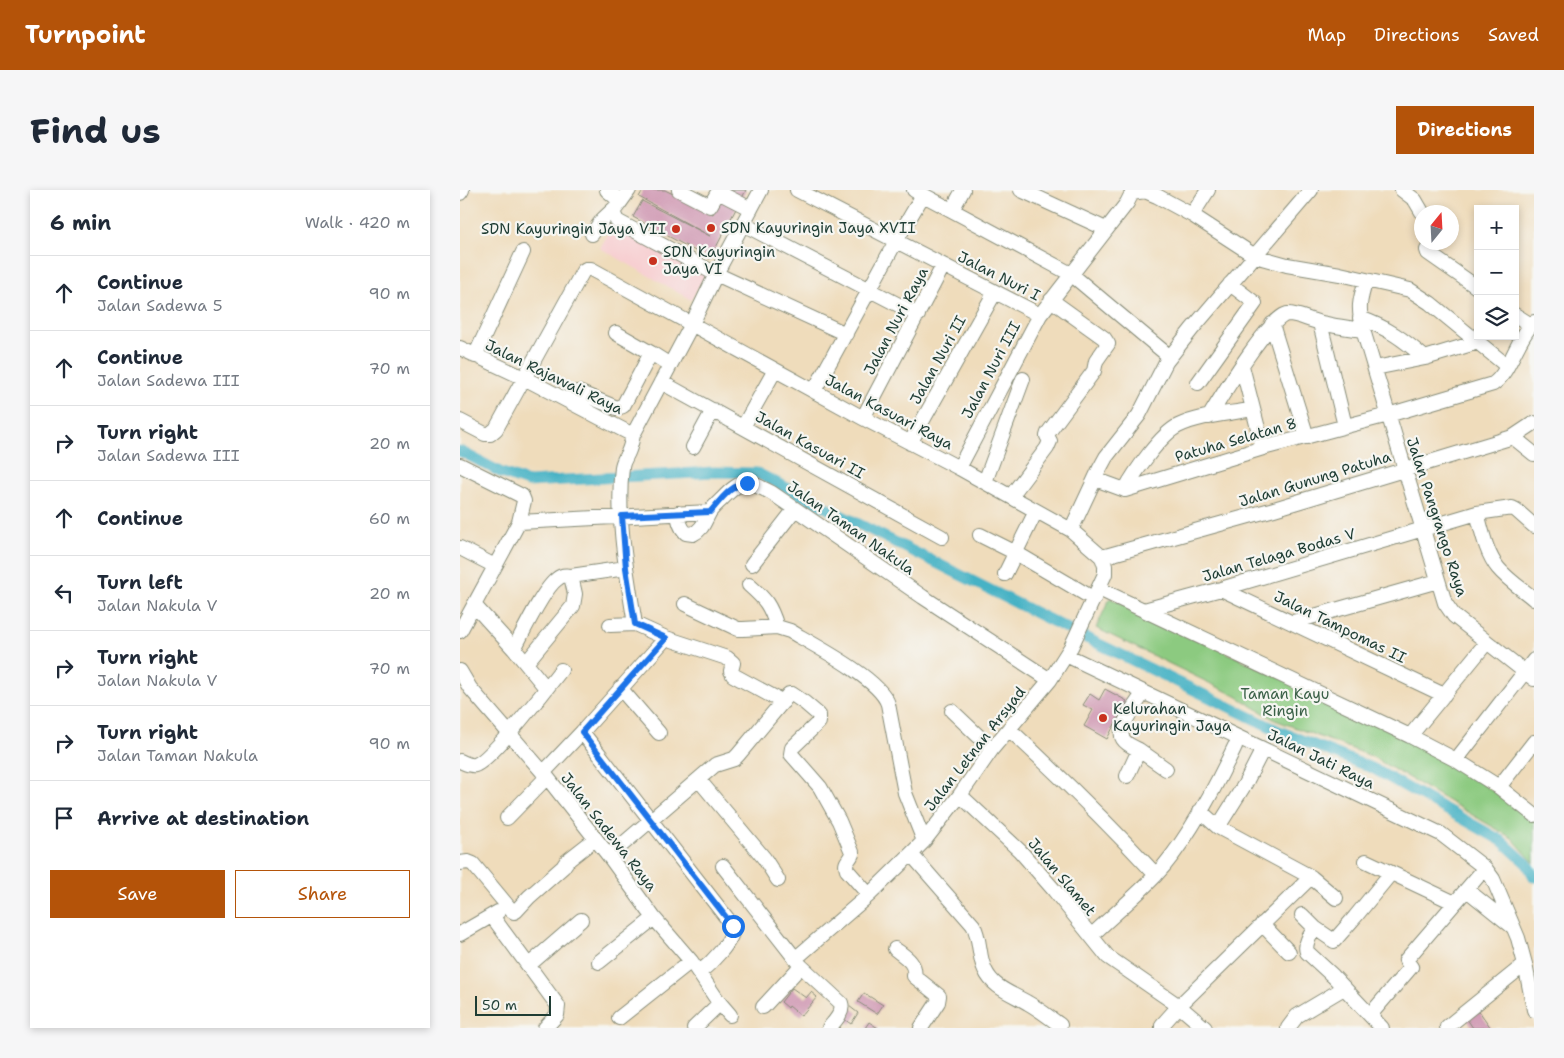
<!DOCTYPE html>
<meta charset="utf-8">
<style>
:root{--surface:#fff;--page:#f6f6f7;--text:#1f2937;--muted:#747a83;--line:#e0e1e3;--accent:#b45309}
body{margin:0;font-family:"Shantell Sans",sans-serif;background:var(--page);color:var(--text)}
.controls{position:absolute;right:15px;top:15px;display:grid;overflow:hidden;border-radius:0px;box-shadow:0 2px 8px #0003}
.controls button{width:45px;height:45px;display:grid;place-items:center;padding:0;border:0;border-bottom:1px solid var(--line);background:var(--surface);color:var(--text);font:25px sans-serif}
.compass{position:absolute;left:954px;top:15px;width:45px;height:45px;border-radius:50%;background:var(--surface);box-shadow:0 2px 8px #0003;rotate:18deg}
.scale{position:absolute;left:15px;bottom:12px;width:76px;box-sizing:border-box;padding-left:5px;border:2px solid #1f3d34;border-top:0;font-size:14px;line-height:18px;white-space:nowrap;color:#1f3d34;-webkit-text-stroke:4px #f6f6f2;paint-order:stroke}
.stop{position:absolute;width:15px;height:15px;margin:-11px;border:4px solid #1a73e8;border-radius:50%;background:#fff}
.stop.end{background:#1a73e8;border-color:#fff;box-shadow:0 1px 5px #0008}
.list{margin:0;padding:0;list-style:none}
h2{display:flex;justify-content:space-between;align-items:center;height:65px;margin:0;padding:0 20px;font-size:21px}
h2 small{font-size:16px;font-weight:400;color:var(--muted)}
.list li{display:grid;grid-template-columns:32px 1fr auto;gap:15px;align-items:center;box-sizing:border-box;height:75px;padding:0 20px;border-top:1px solid var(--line)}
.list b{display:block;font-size:19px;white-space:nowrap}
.list p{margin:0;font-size:16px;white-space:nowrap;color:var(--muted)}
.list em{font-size:16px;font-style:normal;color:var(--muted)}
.actions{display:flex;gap:10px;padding:15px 20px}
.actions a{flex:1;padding:11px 0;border:1px solid var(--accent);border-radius:0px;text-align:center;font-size:18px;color:var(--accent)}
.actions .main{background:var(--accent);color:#fff}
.icon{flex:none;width:28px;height:28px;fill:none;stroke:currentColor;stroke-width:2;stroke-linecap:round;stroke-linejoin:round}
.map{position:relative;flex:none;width:1074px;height:838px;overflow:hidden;border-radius:0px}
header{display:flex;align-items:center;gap:30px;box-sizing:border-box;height:70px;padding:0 25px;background:var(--accent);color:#fff}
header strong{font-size:24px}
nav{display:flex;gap:28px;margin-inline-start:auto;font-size:18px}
.intro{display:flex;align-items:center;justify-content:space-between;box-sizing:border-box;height:120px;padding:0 30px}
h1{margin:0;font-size:35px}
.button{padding:12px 22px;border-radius:0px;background:var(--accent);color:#fff;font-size:18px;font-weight:700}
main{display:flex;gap:30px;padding:0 30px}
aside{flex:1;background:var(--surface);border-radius:0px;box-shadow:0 2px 8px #0003}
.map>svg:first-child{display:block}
</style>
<header>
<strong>Turnpoint</strong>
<nav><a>Map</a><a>Directions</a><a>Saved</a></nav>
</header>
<div class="intro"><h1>Find us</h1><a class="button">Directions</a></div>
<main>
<aside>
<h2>6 min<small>Walk · 420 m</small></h2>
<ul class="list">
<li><svg class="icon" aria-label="ahead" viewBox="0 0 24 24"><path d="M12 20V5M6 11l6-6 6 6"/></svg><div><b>Continue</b><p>Jalan Sadewa 5</p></div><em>90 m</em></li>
<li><svg class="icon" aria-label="ahead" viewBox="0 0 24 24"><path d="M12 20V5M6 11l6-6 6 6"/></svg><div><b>Continue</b><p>Jalan Sadewa III</p></div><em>70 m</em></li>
<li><svg class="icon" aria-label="right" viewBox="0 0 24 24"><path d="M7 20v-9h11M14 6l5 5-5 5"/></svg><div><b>Turn right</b><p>Jalan Sadewa III</p></div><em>20 m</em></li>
<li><svg class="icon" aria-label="ahead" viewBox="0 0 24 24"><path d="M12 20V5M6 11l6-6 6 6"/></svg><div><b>Continue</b></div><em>60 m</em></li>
<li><svg class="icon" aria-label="left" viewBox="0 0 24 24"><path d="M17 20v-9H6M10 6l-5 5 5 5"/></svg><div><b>Turn left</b><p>Jalan Nakula V</p></div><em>20 m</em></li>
<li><svg class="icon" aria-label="right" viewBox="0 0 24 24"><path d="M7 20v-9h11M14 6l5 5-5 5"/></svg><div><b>Turn right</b><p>Jalan Nakula V</p></div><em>70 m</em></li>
<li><svg class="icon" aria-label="right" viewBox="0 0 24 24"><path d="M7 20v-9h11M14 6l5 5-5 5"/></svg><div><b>Turn right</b><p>Jalan Taman Nakula</p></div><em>90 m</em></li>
<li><svg class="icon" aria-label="arrive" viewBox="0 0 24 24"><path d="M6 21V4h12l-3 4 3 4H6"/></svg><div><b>Arrive at destination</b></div></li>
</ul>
<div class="actions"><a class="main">Save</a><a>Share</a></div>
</aside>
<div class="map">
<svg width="1074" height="838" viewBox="0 0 1074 838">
<rect width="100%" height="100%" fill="#f6f6f2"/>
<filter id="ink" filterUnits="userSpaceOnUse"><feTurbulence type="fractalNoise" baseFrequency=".02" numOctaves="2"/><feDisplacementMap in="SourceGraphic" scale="10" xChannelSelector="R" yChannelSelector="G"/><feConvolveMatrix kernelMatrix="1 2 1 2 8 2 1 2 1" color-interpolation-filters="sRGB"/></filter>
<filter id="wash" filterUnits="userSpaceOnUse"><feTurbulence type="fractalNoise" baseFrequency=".0096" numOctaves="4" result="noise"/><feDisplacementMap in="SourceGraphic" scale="20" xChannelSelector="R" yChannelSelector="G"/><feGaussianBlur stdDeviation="1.12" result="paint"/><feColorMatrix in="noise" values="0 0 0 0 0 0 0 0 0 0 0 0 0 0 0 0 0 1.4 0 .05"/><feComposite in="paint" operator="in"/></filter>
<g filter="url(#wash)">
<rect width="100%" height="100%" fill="#efdcbb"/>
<path fill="#f7cfd1" d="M152,32L246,84L231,110L140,58L148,44Z"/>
<path fill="#8cca80" stroke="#56845a" d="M650,408L955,551L1074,627V673L1052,648L911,566L815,530L776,506L636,438Z"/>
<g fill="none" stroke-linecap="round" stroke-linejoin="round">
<path stroke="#47b2c5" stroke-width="11" d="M0,261L42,283L68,292L254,282L297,283L612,441L817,540L914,579L1042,651L1067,674L1074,687"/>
</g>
<g id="blocks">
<path fill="#cd93af" d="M183,0H205L253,24L263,5L279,13L250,69L173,27L182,11L250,46L179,7Z
M260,0H286L280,12Z
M645,499L667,511L647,549L624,536L633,520L623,515L630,504L639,510Z
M332,798L346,808L351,802L357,807L341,826L329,816L328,818L321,812Z
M404,803L423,815L417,824L398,812Z
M389,816L398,823L391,834L381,827Z
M1019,821L1031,838H1013L1007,829Z
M409,832L418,838H405Z"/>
</g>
</g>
<g filter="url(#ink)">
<use href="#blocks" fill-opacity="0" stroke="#878c78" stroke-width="1"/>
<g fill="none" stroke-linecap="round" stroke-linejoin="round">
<g stroke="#878c78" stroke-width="16">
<path id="minor" d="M147,0L159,10V14L153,22L157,31L256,84L386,144
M219,0L250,16L258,2L291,19
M337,0L580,125
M454,0L611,84L710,167
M561,0L646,39
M942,0L955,10L962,22
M0,3L2,0
M672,3L685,1L697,6L732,25L795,66L827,75L880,84L950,100L970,113L1047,176
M492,20L503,0
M732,25L748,0
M283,34L458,125
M132,44L143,29L159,14L169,0
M972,52L967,60L968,63L1018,98
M906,90C899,112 898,118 903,140L985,413L994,426L1074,489
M1055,125L1071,135
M900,128C928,138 943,149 965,168
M860,133L885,236
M812,134L847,247
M156,143L191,163
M0,158L64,188L173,245
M15,166L63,62
M782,176L803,258
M915,178L965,168L1018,152
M201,192L482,347
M738,193L795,113L770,94
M354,201L436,51L463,5
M108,210L114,203L118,202L157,218L163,216L191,163L210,175
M749,227C760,209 810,125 828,124C837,124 849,130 858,132C872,136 888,138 903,140
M403,228L483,76
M0,231L25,244H30L36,239L123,81L126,79H131L403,228L499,278L611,340L642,367L645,376V384L611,457L590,490L532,559L500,605L464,651L451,664L409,705L335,769
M283,237L315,180
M1053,247L1074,264
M450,253L535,102
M233,257L253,220
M0,275L62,306L64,311L59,332L0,441
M499,278L580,125L667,13L672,3
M635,289L665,300L803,258L928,225L1033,194C1049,184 1057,148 1074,132
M525,292L563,189
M665,300C674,283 701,244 718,236C741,225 769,224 793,219
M551,306L587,258L590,251L587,246L588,243L634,181L636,171L648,154L644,148L591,110
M218,323C219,331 220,337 226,343L233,344C243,339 244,332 249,323C252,318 258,313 262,309C282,288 287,290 312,303L463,407L590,490
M1017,323C1022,341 1026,363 1038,378C1048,390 1062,399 1074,409
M59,332L249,322
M611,340L640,278L646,267L679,225L706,172L732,139L851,0
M520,345L556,363L634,409
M0,358L35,376
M642,367L814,319L1053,247L1074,233
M292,374L335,319
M545,384L576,321
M289,395C306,410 310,415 317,437
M639,399L950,546L996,570L1039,597L1074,625
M761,399L984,505
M225,414L278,439H283L317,437L330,441C354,455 420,489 428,514L445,603L464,651
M14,415L54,459L86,498
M684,420L761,399L1017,323L1052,318L1056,320L1074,336
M833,432L978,391
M175,434C167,385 156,327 162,277C163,270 167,266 169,260C171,255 172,250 173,245L232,134L256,84L301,0
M175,434L206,448L267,468L273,473L271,481L273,485L323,512
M150,435L175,434
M54,459C63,442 84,398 97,389C101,385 106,385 111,386L166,378
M606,465L981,644L1025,678L1033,689L1058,748L1065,774L1074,820
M66,473L113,416L115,404L111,386
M0,481L10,498L87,587L149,666L194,728L231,771L258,811L270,825
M160,498L199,543
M492,521L532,559
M549,539C600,586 649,634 696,685
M122,542L273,736C274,751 250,774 239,783
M950,546L1027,452
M679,560L706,579
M996,570L1074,470
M0,571C5,573 9,576 15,575C30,571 88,497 101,480
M83,583L122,542L206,448
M667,586L679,560C673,557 666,554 663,549C656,538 678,512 684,502
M239,590L304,668L318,690
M1039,597L1074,552
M500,605L560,661L594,700L648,767L719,816L745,838
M740,621L758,637L851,687L876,708
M47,628L87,587
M758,637L785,594L803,559
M451,664L513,735C521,749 518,766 525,780C533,798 551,803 568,813C579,819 590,828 600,835
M149,666L255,575L274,569L278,565L329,504H332L345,513L359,525V532L332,558L331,564L360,597L379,631L392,662V664C389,671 384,672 387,680L409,705
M906,671L995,713
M0,673L8,672L13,674L51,720L54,722L56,721L69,707L103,677L107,671L135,649
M263,676L341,776L381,813C384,822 375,831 369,838
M1007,700L1053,737
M842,725L855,738
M32,726L98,816L97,825L85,838
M802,734L829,762
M0,744L38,722
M631,746C652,726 675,707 695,686C726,653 756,596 775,556
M435,759C444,766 457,773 454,786L479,806L478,812L461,838
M139,772L194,728
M69,775L121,730
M303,817L341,776
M910,825L951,777L946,770L1025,678
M159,828L231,771
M987,837L1065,774
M234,838L260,813
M702,838V835L719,816L851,687
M828,838L837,826L884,798
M922,838L873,786L847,762C844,754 850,745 855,738L874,751L895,727L931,683"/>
</g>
<use href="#minor" stroke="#fff" stroke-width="14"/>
</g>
</g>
<g fill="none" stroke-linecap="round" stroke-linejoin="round" filter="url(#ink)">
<path stroke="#1a73e8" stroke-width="6" d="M273,736L122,542L206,448L175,434L166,378L162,326L250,322C260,311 271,294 287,293"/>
</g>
<g fill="#c8321e" stroke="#f6f6f2" stroke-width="2">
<circle cx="251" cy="38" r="5"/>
<circle cx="216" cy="39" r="5"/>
<circle cx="193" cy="71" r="5"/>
<circle cx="643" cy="528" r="5"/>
</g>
<g text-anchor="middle" stroke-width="4.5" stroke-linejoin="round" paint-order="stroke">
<g font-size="15" fill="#1f3d34" stroke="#f6f6f2" text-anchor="start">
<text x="261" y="43">SDN Kayuringin Jaya XVII</text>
<text x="206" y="44" text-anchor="end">SDN Kayuringin Jaya VII</text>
<text x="203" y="67">SDN Kayuringin<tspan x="203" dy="17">Jaya VI</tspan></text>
<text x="653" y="524">Kelurahan<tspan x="653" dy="17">Kayuringin Jaya</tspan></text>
</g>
<g font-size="15" fill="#1f3d34" stroke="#f6f6f2">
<text transform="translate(539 86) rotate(27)" y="5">Jalan Nuri I</text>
<text transform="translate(436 131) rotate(-62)" y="5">Jalan Nuri Raya</text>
<text transform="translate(478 170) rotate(-61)" y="5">Jalan Nuri II</text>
<text transform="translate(531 180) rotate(-62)" y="5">Jalan Nuri III</text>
<text transform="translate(94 187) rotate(26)" y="5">Jalan Rajawali Raya</text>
<text transform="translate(429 222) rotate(28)" y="5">Jalan Kasuari Raya</text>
<text transform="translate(776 250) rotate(-16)" y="5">Patuha Selatan 8</text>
<text transform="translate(350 255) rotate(29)" y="5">Jalan Kasuari II</text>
<text transform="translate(855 289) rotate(-17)" y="5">Jalan Gunung Patuha</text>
<text transform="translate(977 327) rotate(72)" y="5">Jalan Pangrango Raya</text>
<text transform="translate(391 338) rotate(35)" y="5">Jalan Taman Nakula</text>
<text transform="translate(819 365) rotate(-16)" y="5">Jalan Telaga Bodas V</text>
<text transform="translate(880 437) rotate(26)" y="5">Jalan Tampomas II</text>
<text transform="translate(515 559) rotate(-52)" y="5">Jalan Letnan Arsyad</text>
<text transform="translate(861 569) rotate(26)" y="5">Jalan Jati Raya</text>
<text transform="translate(149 642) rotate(52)" y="5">Jalan Sadewa Raya</text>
<text transform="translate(602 687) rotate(50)" y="5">Jalan Slamet</text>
</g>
<g font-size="15" fill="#3a6047" stroke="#f6f6f2">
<text x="825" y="509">Taman Kayu<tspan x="825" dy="17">Ringin</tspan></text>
</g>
</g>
</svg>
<div class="controls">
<button>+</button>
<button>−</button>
<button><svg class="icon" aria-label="layers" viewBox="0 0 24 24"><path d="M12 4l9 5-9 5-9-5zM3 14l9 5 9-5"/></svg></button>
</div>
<svg class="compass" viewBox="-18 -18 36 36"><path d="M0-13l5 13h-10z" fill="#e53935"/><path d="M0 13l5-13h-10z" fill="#747a83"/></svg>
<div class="scale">50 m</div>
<div class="stop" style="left:273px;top:736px"></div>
<div class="stop end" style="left:287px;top:293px"></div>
</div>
</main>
